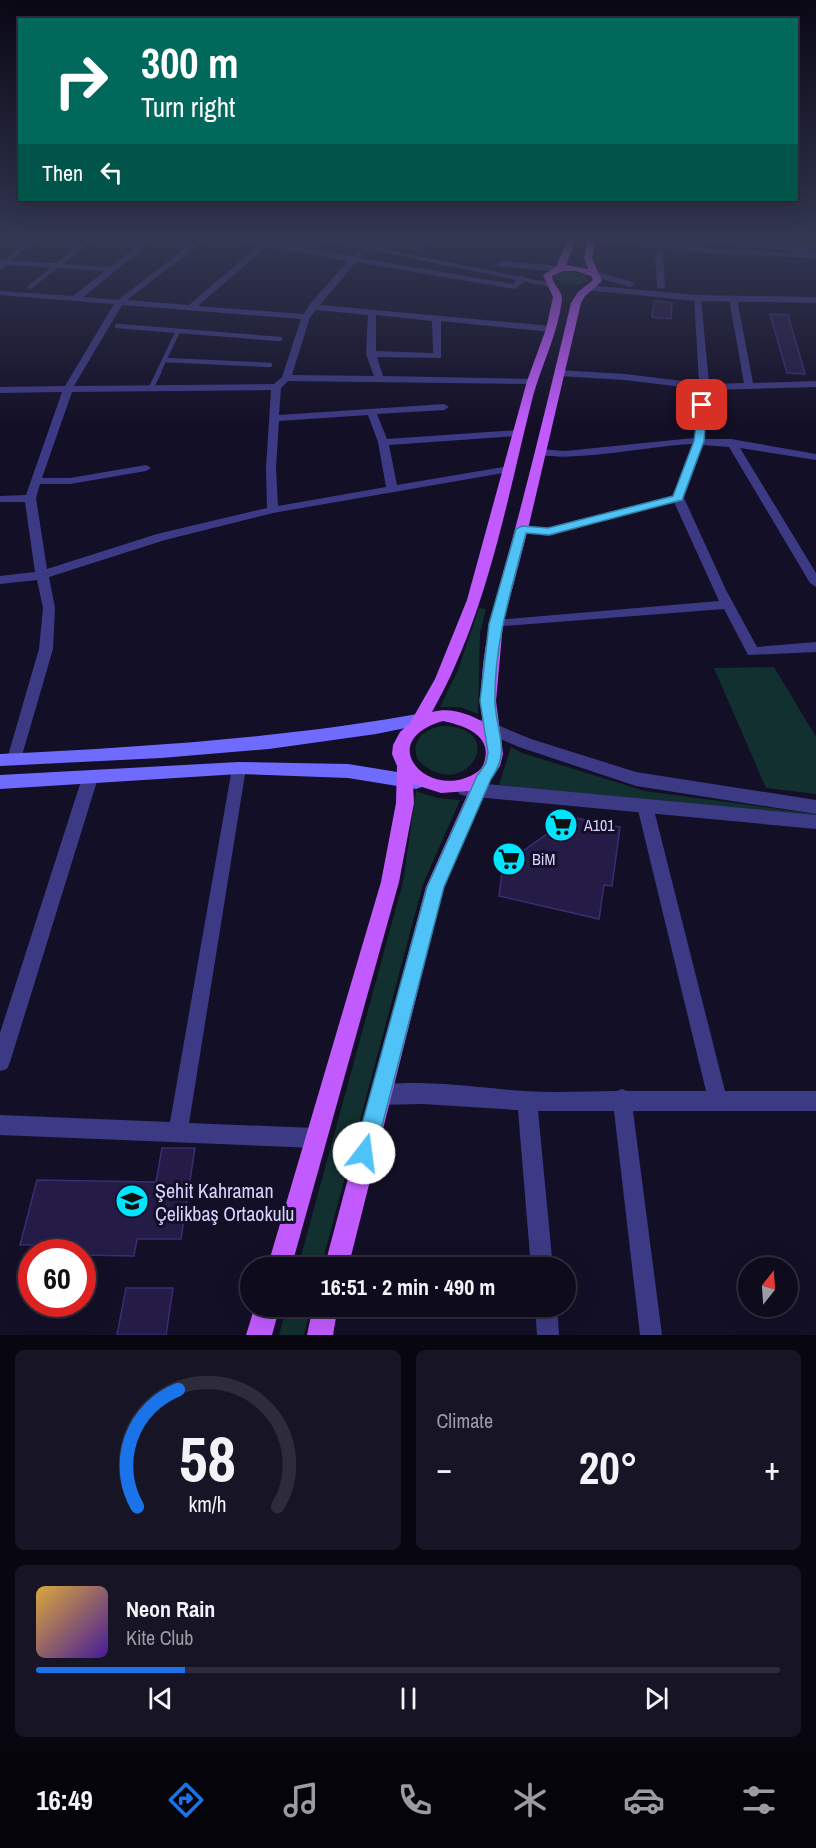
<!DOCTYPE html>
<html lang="en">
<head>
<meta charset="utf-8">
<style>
  body { margin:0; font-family:"Archivo Narrow",sans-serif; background:#171425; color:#f1f3f6; height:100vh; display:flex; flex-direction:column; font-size:22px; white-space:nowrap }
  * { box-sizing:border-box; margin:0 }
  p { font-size:20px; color:#9b9ba3 }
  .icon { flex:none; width:33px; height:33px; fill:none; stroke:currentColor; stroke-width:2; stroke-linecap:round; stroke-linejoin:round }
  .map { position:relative; height:1335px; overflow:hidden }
  .side { display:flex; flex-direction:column; gap:15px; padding:15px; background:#08060f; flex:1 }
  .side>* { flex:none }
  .top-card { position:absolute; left:18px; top:18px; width:780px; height:183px; border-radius:0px; box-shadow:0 6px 24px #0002,0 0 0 2px #2e2b3b; background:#00695c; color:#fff; overflow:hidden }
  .needle { width:39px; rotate:17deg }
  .tools { position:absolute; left:738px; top:1257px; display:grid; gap:12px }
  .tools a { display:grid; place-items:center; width:60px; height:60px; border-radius:50%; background:#0e0b1c; box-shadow:0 6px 24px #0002,0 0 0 2px #2e2b3b; font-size:30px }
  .speed { position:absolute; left:18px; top:1239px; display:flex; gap:12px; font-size:30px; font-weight:700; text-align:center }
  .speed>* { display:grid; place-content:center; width:78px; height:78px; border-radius:50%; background:#0e0b1c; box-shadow:0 6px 24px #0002,0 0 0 2px #2e2b3b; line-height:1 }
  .speed .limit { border:9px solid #d22; background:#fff; color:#111 }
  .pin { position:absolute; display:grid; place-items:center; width:51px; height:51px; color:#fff; margin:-26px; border-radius:12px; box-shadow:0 3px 9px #0006 }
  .me { position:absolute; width:66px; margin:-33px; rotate:15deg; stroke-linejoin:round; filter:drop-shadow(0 0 4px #0008) }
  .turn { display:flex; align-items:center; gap:21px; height:126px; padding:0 24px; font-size:27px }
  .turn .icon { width:78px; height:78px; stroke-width:2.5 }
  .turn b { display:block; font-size:42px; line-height:51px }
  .then { display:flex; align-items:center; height:57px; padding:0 24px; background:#0003; gap:12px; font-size:22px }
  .big { font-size:45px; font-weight:700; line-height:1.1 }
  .side .card { flex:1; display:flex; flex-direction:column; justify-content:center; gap:9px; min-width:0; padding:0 21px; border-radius:9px; background:#171425 }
  .side .dial { align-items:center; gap:0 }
  .dial svg { height:156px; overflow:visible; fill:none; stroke:#2e2b3b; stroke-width:7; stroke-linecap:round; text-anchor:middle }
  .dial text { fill:#f1f3f6; stroke:none }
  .song { display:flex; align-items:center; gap:18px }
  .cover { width:72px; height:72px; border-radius:9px; background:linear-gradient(135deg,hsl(40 70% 55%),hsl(260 70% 35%)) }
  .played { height:6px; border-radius:3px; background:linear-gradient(90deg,#1a73e8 20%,#2e2b3b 20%) }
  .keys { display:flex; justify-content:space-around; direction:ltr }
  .heat { display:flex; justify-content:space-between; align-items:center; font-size:33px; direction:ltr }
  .side .tiles { flex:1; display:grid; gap:15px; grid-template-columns:1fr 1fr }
  .card:last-child { grid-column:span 2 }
  .trip { position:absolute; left:240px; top:1257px; width:336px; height:60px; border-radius:30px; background:#0e0b1c; box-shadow:0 6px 24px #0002,0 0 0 2px #2e2b3b; font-weight:700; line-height:60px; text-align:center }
  .tabs { display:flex; height:96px; justify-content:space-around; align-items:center; background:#06040b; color:#9b9ba3 }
  .tabs .icon { width:42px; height:42px }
  .tabs .active { color:#1a73e8 }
  .tabs b { font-size:27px; color:#f1f3f6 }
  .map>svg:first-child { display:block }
</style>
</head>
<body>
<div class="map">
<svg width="816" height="1335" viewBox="0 0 816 1335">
  <rect width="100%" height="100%" fill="#130f26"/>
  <!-- green -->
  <g fill="#12302f">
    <polygon points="564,271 584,274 588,281 576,285 560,283 555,276"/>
    <polygon points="479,608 486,609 480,633 478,714 460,707 440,707 458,670"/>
    <polygon points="774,667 816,737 816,794 766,788 714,668"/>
    <path d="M441,726C513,726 464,807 418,760C410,741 423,730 441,726Z"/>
    <polygon points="511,747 522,753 645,791 816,814 816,821 499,785"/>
    <polygon points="416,791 437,798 460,800 423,884 321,1267 298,1267 403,882"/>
    <polygon points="287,1307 311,1307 304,1335 279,1335"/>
  </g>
  <!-- building -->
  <g fill="#241b47" stroke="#3b2d73" stroke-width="1.5">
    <polygon points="654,301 672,303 671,319 652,317"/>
    <polygon points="770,314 788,315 805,374 787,373"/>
    <polygon points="571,817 620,827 612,886 604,885 599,919 499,896 503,865"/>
    <polygon points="162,1148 195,1148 181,1239 137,1239 134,1256 82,1255 82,1252 74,1252 75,1245 20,1245 37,1180 156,1182"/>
    <polygon points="126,1288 173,1288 166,1335 117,1335"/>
  </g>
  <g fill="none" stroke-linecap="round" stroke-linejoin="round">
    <!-- service-far1 -->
    <g stroke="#3d3a85" stroke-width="4.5">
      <polyline points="609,240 714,251 816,256"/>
      <polyline points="0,262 108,269"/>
      <polyline points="0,267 33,239"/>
      <polyline points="30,287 88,241"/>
      <polyline points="117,326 280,339"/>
      <polyline points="164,360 270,365"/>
      <polyline points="158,373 178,331"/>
    </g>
    <!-- service -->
    <polyline stroke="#3d3a85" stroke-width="5" points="151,388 159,372"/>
    <!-- minor -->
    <g fill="#3d3a85" fill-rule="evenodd">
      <path d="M146,239H155L83,297L118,300L197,239H206L127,300L189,305L259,245L233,239H250L352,256L358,252L362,254L359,258L513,284L521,276L528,278L515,289L356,262L320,305L551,326L555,329L551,332L441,321V358L377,357L383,376L535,379L537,381L532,384L288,381L281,388L279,415L444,404L449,407L444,410L377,414L387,439L518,430L523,433L518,436L389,445L397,485L509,466L514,469L509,472L273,513L165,540L49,577L55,608L53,649L21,759L19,763H9L7,759L39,649L43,608L37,580L0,584V576L35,572L25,502H0V496L26,495L62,392L0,393V387L65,386L114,304L0,295V291L73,296ZM267,246L348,261L309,305L304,314L198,306ZM122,305L301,319L282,377L274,384L74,386ZM316,310L368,315L366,354L374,376L292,375L310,317ZM376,315L432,321L433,353L376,351ZM271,390L266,468L267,508L157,534L47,569L36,498L40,484H70L146,471L151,468L146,465L70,478H42L72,392ZM368,415L378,442L386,487L278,506L276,468L279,421Z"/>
      <polygon points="422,239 430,239 420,251 414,251 413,249"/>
      <path d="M588,239H622C614,243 596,243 588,239Z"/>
      <polygon points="694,239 718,239 816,250 816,254 698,241"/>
      <polygon points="659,251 663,253 665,287 661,289 657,287 655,253"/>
      <path d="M694,296L701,298L709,384L744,383L729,299L733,296L737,299L753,383L816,381V387L709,390L704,439H731L816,454V460L740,448L816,573V587L810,583L729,447L703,445L684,498L726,590L757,647L816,642V652L748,655L724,609L491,627L490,624L496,620L719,601L674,502L549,536L522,533L516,529L522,525L549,528L673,496L693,444C662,444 553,466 535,452L540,449L565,451L694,438L699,389L625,380L559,376L554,373L559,370L625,374L699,383Z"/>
      <polygon points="239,762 244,764 246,768 189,1123 315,1128 322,1131 325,1138 322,1145 315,1148 0,1135 0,1115 170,1122 232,768 234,764"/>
      <polygon points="90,772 95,774 98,778 10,1062 7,1069 0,1071 0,1033 82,778 85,774"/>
      <path d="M645,800L650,802L653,806L725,1091H816V1111H633L662,1335H640L614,1111H538L553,1268H531L518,1110L422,1104L380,1105L373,1102L370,1095L373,1088C401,1076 490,1089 525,1091C555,1093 587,1091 617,1091L622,1089L627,1091H706L637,806L640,802Z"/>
      <polygon points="535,1306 557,1306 559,1335 537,1335"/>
    </g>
    <!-- tertiary -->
    <g fill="#3d3a85" fill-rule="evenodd">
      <polygon points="317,239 334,239 556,284 551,287"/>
      <polygon points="501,261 560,266 564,269 560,272 498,266 497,264"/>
      <polygon points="594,271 633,282 635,284 630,287 591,276 591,272"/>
      <polygon points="587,285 697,295 816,297 816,303 697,301 584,290 582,288"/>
      <polygon points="483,719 531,739 636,772 816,800 816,814 636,786 519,747 477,729 475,725 477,721"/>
      <polygon points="465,782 816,815 816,829 465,796 459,794 457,789 459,784"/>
    </g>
    <!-- secondary -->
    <g fill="#6f6bff" fill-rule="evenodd">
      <path d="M429,712L435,714L437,718L435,722L376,734L269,749L161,758L0,766V754C144,747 287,738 429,712Z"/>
      <polygon points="239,762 348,764 416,775 422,777 424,782 422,787 416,789 348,778 239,774 0,789 0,775"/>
    </g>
    <!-- primary -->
    <g fill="#c25bff" fill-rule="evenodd">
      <path d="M568,239H576L566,265L588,269L584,258L588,239H596L592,258L602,281L585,296L581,303L528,529L503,624L496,701L503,754L500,766L491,779L444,887L348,1268H324L426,887L469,791L441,793L413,784L414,803L399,882L291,1268H267L381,882L396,803L397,766L392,754L393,745L400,732L410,723L435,679L467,600L527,381L546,329L553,297L543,275L556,267ZM563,271H576L591,276L593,280L578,292L571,303C553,378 535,454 515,529C499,592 475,656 483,722C467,713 450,707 432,712C487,615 506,503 533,396C542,364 558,333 562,300C563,292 553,285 552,276ZM443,721C462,725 491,734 485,759C484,766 480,771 474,774C428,801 373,741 443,721Z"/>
      <polygon points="255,1306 280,1306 272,1335 246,1335"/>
      <polygon points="313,1306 338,1306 333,1335 307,1335"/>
    </g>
  </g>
  <!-- sky -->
  <linearGradient id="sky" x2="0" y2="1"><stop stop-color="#0a0815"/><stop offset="0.56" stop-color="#333752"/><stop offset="1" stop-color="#333752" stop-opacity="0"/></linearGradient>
  <rect width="816" height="426" fill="url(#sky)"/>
  <!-- route -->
  <path fill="#4fc3f7" stroke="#337fa1" stroke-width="1.5" d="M699,403L707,405L704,441L682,500L549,535L526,533C512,588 494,643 495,700C495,731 512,750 491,779L444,887L375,1153L372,1160L364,1163L357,1160L354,1153L427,887L477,776L486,763L488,753L480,701L489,624L516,529L522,526L548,528L673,496L694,441Z"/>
  <!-- icons -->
  <defs>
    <g id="supermarket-disc" transform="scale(1.725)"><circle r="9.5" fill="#00e5ff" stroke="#130f26"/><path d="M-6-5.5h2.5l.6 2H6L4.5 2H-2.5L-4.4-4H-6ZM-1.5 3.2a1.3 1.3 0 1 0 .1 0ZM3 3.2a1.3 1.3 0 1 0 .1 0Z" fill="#111"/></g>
    <g id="school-disc" transform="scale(1.725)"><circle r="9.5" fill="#00e5ff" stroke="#130f26"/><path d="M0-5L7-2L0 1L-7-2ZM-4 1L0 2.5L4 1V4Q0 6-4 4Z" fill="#111"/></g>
  </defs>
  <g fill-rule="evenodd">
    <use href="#supermarket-disc" x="561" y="825"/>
    <use href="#supermarket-disc" x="509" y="859"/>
    <use href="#school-disc" x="132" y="1201"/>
  </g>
  <g text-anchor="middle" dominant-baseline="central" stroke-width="6" stroke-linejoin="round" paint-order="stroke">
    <!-- poi labels -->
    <g font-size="16" fill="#d9d4ff" stroke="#130f26" text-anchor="start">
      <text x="584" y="825">A101</text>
      <text x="532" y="859">BiM</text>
    </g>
    <!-- near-poi labels -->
    <g font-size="20" fill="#d9d4ff" stroke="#130f26" text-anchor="start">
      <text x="155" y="1190">Şehit Kahraman<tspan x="155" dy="23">Çelikbaş Ortaokulu</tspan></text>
    </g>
  </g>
</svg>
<div class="tools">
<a><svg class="needle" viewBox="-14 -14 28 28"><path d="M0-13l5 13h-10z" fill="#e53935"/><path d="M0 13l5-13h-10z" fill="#9b9ba3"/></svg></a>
</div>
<div class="speed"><div class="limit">60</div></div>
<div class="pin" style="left:702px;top:405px;background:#d93025"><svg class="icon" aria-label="arrive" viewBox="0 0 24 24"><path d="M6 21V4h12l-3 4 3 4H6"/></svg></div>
<svg class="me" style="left:364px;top:1153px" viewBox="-20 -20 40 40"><circle r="19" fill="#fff"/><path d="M0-13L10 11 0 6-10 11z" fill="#4fc3f7"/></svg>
<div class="trip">16:51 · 2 min · 490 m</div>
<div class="top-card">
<div class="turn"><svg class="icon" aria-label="right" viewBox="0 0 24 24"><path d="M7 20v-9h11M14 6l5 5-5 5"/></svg><div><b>300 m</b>Turn right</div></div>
<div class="then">Then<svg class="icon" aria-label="left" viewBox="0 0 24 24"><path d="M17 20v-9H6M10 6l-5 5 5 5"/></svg></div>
</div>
</div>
<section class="side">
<div class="tiles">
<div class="card dial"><svg viewBox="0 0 100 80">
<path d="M14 69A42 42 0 1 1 86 69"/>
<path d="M14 69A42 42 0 0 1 35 9" stroke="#1a73e8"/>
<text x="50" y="56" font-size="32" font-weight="700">58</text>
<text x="50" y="72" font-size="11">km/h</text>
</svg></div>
<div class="card"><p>Climate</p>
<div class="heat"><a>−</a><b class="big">20°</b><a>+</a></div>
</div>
<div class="card">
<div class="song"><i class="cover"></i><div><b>Neon Rain</b><p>Kite Club</p></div></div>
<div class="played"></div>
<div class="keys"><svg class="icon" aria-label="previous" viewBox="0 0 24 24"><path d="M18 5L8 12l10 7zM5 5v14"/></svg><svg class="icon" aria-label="pause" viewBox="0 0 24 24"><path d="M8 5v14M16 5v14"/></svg><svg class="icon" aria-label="next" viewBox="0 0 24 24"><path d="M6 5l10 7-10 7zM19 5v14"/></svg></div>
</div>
</div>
</section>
<nav class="tabs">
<b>16:49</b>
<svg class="icon active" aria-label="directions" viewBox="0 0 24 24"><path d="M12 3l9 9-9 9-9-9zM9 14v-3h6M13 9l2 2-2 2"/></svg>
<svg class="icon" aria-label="music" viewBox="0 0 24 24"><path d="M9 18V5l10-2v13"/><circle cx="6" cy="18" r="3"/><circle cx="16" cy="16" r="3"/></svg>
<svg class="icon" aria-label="phone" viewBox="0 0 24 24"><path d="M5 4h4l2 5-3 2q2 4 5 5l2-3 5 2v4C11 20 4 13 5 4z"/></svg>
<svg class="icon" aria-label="climate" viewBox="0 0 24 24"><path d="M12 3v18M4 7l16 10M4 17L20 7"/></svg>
<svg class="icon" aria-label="car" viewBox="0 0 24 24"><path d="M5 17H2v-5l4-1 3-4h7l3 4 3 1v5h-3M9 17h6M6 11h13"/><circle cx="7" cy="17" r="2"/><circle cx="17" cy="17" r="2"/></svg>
<svg class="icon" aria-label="filters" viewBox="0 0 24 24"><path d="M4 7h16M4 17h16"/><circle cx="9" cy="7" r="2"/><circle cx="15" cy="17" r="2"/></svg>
</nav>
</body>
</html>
